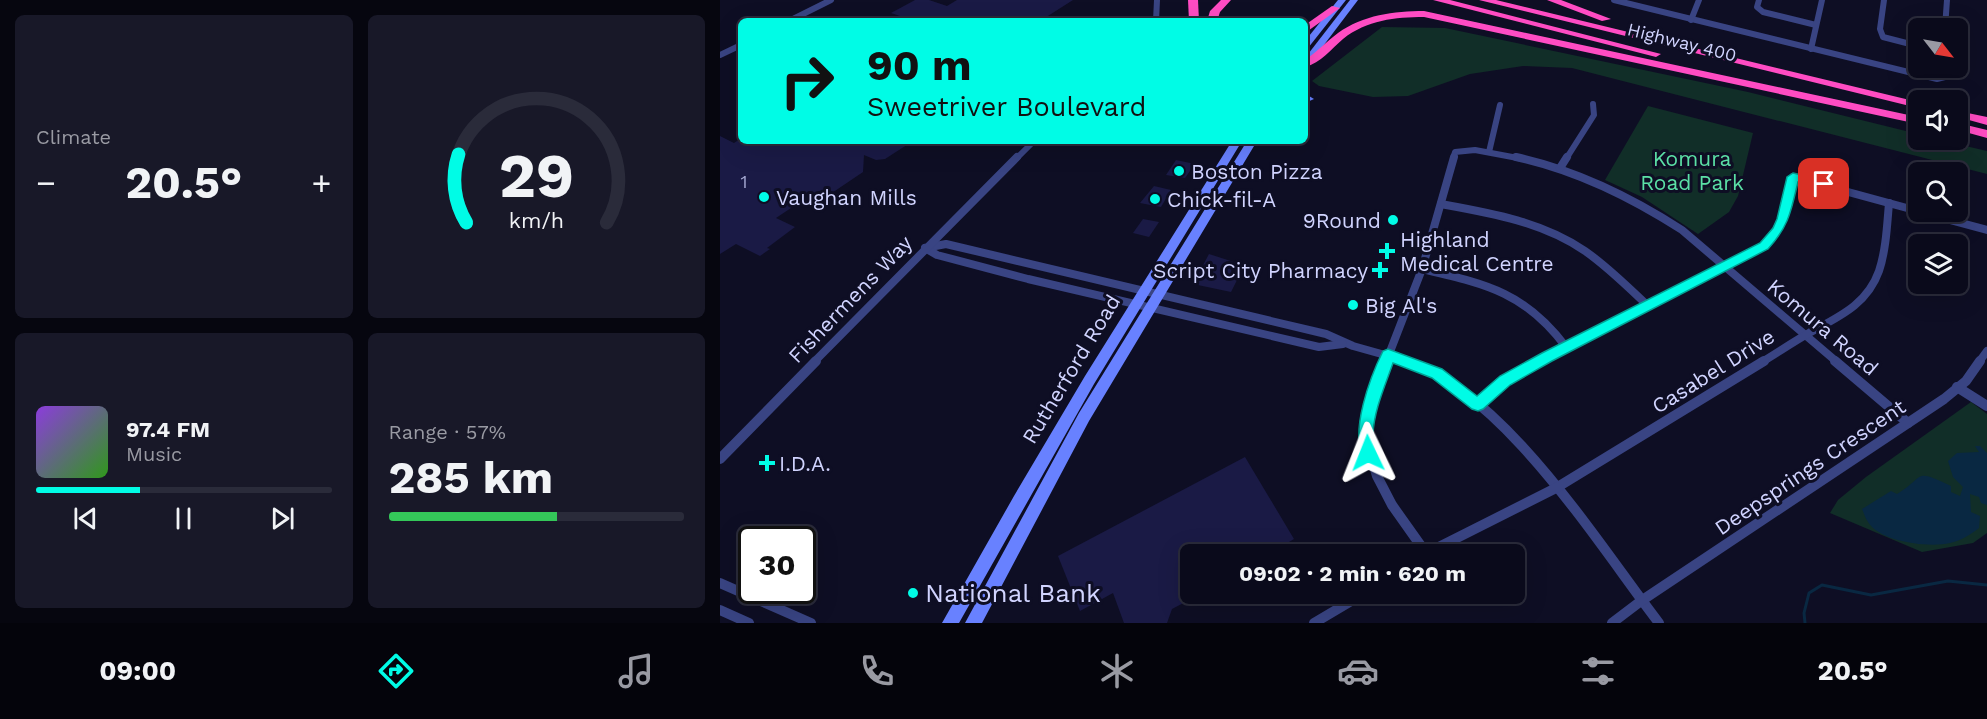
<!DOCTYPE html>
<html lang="en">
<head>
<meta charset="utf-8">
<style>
  body { margin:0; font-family:"Work Sans",sans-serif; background:#181828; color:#f1f3f6; height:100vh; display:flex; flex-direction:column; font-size:22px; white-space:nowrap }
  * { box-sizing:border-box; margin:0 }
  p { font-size:20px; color:#999aa3 }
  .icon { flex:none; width:33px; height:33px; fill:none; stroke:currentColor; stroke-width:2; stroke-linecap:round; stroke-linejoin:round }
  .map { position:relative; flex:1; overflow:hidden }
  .drawer { display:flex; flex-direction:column; gap:15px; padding:15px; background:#06060f; width:720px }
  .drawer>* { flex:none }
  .banner { position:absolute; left:18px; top:18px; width:570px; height:126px; border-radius:9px; box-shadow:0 6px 24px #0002,0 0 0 2px #2a2b3a; background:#00fce6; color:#111; overflow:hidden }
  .needle { width:39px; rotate:121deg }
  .buttons { position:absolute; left:1188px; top:18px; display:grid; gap:12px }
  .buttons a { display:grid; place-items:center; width:60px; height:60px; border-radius:9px; background:#0a0a1b; box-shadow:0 6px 24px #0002,0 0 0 2px #2a2b3a; font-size:30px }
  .speed { position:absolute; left:18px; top:526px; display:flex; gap:12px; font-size:30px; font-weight:700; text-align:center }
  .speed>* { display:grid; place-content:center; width:78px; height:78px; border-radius:50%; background:#0a0a1b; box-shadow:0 6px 24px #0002,0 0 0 2px #2a2b3a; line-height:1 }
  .speed .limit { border:3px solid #111; border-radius:9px; background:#fff; color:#111 }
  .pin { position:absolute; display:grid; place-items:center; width:51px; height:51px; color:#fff; margin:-26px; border-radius:12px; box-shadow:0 3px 9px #0006 }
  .me { position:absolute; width:66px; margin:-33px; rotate:358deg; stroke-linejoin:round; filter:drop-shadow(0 0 4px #0008) }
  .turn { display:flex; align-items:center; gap:21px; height:126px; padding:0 30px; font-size:27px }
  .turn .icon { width:78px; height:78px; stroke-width:2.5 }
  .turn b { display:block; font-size:42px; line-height:51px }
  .big { font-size:45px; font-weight:700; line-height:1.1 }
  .drawer .tile { flex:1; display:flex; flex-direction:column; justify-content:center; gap:9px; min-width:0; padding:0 21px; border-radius:9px; background:#181828 }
  .drawer .dial { align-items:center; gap:0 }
  .dial svg { height:156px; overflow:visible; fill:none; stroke:#2a2b3a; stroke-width:7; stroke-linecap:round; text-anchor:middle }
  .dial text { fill:#f1f3f6; stroke:none }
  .song { display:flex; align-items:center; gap:18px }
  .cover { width:72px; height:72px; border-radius:9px; background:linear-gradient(135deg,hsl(270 70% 55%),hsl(110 70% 35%)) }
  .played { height:6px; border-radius:3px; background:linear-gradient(90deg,#00fce6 35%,#2a2b3a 35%) }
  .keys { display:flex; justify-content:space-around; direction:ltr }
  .heat { display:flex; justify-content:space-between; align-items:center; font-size:33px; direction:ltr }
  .charge { height:9px; border-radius:4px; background:linear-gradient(90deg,#34c759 57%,#2a2b3a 0) }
  .drawer .tiles { flex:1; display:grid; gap:15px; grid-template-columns:repeat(2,1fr) }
  .trip { position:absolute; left:460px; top:544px; width:345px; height:60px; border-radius:9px; background:#0a0a1b; box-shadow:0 6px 24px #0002,0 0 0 2px #2a2b3a; font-weight:700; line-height:60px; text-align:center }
  .tabs { display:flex; height:96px; justify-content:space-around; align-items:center; background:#04040b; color:#999aa3 }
  .tabs .icon { width:42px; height:42px }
  .tabs .current { color:#00fce6 }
  .tabs b { font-size:27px; color:#f1f3f6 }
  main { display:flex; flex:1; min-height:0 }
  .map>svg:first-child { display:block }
</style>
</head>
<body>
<main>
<section class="drawer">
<div class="tiles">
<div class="tile"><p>Climate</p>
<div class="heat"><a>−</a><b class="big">20.5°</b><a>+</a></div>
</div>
<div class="tile dial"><svg viewBox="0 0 100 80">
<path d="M14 69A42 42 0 1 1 86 69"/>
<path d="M14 69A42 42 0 0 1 10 34" stroke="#00fce6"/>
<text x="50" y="56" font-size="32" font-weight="700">29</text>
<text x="50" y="72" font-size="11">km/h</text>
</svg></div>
<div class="tile">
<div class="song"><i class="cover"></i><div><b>97.4 FM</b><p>Music</p></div></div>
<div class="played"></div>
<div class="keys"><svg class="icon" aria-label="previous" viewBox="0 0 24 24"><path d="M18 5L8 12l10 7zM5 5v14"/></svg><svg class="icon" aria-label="pause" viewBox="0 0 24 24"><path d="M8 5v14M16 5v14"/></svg><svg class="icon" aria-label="next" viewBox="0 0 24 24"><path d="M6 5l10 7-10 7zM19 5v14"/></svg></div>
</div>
<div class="tile"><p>Range · 57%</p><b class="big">285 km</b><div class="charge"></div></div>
</div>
</section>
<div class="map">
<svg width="1267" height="623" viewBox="0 0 1267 623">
  <rect width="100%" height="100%" fill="#0e0e24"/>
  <!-- green -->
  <g fill="#112e28">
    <polygon points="662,27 725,28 1028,92 1198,134 1198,140 1220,140 1267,151 1267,174 852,68 803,66 750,74 688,96 653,97 599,86 592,81"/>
    <polygon points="928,106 1033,133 1018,196 1009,212 978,234 922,197 885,180"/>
    <polygon points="1251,402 1267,414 1267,533 1253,543 1202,552 1110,513 1118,500 1146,477"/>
  </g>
  <!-- water -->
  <path fill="#092842" d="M1255,446H1260L1267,453V505L1261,503L1259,497L1250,494L1251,512L1260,516L1259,528C1252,534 1240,541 1230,543C1209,548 1160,542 1148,522C1145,518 1144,513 1142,509L1171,491L1177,494C1207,476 1192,468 1231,486V492L1240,496L1243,487L1233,477L1228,461L1237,453L1259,452Z"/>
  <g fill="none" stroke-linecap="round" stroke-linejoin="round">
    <!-- stream -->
    <polyline stroke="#092842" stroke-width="3" points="1085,623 1084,613 1089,593 1102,585 1151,595 1228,581 1267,585"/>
  </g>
  <!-- building -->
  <g fill="#1a1a45">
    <polygon points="195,0 209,0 227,6 237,0 353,0 320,21 195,21 171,13"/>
    <polygon points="0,136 14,143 17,141 193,141 165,159 156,160 144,155 143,172 103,199 92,194 56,218 75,227 47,248 50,249 40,256 16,244 0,254"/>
    <polygon points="456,160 475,164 465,178 446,175"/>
    <polygon points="434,186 451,190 441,207 420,203"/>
    <polygon points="423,219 439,222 429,237 413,233"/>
    <polygon points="489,254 517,263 513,270 518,271 514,277 518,278 511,292 473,284"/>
    <polygon points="525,457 574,539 547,555 471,555 471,599 452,609 447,623 404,623 393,593 360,611 338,556"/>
  </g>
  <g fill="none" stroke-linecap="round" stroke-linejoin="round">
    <!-- minor-far2 -->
    <g stroke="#394483" stroke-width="6">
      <polyline points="894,0 1217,79 1225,77 1225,68"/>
      <polyline points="1039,0 1037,7 1043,12 1096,25"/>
      <polyline points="1164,0 1160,29 1163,37 1198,46"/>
      <polyline points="971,20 979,0"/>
      <polyline points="69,21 111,0"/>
      <polyline points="436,21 437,0"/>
      <polyline points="1225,28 1227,0"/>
      <polyline points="1091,49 1102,0"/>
      <polyline points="0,55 21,45"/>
      <polyline points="769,152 780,105"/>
      <polyline points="296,159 314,141"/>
      <polyline points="733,159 735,152 755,150 803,159"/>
      <polyline points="846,159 874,115 873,104"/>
    </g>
    <!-- minor-far1 -->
    <g stroke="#394483" stroke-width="8">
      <path d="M796,157C856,170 911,197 962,230L1117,362"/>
      <polyline points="840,168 847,157"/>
      <path d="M721,204C771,213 823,222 865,251C888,267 908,287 928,306"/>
      <polyline points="1200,212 1267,230"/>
      <polyline points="205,248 226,244 606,334 633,346 690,362"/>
      <polyline points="205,248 217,255 308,279 599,347 623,344"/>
      <path d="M702,269C766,284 805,292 846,347"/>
      <polyline points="94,362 297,157"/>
      <polyline points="666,362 702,269 734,157"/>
      <path d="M818,362L1044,246C1064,223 1066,206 1073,177L1198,211"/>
      <path d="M1042,362C1057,353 1073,342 1089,333C1118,317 1147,305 1159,271C1166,250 1167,226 1169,203"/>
      <polyline points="1259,362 1267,351"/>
    </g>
    <!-- minor -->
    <g stroke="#394483" stroke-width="10">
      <polyline points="667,361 654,394 645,436 657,476 672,505 706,553"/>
      <path d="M685,361C783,390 878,544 939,623"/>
      <polyline points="1115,361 1188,423"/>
      <polyline points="1237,387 1267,406"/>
      <polyline points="757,405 785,381 821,361"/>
      <polyline points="0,459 96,361"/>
      <polyline points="703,555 836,488 1044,361"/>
      <polyline points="0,583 91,623"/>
      <polyline points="0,610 29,623"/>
      <polyline points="594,623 643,594"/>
      <polyline points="892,623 921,601 1224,399 1246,381 1260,361"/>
    </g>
    <!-- secondary -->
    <g fill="#6881ff" fill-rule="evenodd">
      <polygon points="618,0 626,0 588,48 585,48 585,41"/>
      <polygon points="630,0 638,0 588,66 585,67 585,58"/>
      <polygon points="589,96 594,99 585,103 585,97"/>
      <polygon points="512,141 522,141 374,384 239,623 222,623 294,496 365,376"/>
      <polygon points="527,141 537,141 369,421 262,623 245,623 359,413"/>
    </g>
    <!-- motorway -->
    <g fill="#ff4cc3" fill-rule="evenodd">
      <polygon points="468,0 478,0 479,21 469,21"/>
      <polygon points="501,0 511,0 500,12 497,21 487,21 490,11"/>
      <polygon points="713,0 730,0 941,54 936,57"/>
      <polygon points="759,0 776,0 1198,102 1198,108"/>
      <polygon points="827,0 841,0 891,19 882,21"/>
      <polygon points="612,6 620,8 585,33 585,25"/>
      <path d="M704,11L1198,117V124L704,17C675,17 647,20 623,39C611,49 601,63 585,67V60C597,52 607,41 618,33C643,15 674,11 704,11Z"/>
      <polygon points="1238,111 1267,117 1267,125 1238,117"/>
      <polygon points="1238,123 1267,130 1267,138 1238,130"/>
    </g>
  </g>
  <!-- route -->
  <path fill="#00fce6" stroke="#00a496" stroke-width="1.5" d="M1073,173L1109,181L1110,184L1104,188L1078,182C1071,211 1069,226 1048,249L832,361L790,385L763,409L758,411L752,409L712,378L673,363C665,386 654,410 653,434C652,443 658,449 654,458L648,460L643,458C630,431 650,377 663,351L668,349L722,369L757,396L780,376L822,353L1040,243L1053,228L1057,219L1067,177Z"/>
  <!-- markers -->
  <g fill="#00fce6" stroke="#0e0e24" stroke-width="2">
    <circle cx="459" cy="171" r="6"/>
    <circle cx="44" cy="197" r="6"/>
    <circle cx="435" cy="199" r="6"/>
    <circle cx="673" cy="220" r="6"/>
    <path d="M664 242h6v6h6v6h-6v6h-6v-6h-6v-6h6z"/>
    <path d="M657 261h6v6h6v6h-6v6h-6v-6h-6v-6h6z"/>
    <circle cx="633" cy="305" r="6"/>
    <path d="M44 454h6v6h6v6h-6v6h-6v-6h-6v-6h6z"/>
    <circle cx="193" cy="593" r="6"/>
  </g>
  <g text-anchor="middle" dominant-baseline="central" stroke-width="6" stroke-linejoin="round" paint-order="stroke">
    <!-- far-street labels -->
    <g font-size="18" fill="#d1d4ff" stroke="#0e0e24">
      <text transform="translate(962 42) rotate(14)">Highway 400</text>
    </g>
    <!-- number labels -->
    <g font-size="18" fill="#a3a6d0">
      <text x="24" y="181">1</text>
    </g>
    <!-- park labels -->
    <g font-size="21" fill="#5be0a6" stroke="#0e0e24">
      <text x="972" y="158">Komura<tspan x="972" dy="24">Road Park</tspan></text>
    </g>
    <!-- poi labels -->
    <g font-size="21" fill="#d1d4ff" stroke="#0e0e24" text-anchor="start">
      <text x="471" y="171">Boston Pizza</text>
      <text x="56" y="197">Vaughan Mills</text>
      <text x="447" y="199">Chick-fil-A</text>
      <text x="661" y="220" text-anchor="end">9Round</text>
      <text x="680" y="239">Highland<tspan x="680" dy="24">Medical Centre</tspan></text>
      <text x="648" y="270" text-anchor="end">Script City Pharmacy</text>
      <text x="645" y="305">Big Al's</text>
      <text x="59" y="463">I.D.A.</text>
    </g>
    <!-- street labels -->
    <g font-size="21" fill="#d1d4ff" stroke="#0e0e24">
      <text transform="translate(130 299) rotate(-46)">Fishermens Way</text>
      <text transform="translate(1103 327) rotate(40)">Komura Road</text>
      <text transform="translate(351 369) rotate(-59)">Rutherford Road</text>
      <text transform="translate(993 371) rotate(-32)">Casabel Drive</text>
      <text transform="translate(1090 467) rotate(-34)">Deepsprings Crescent</text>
    </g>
    <!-- near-poi labels -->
    <g font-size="26" fill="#d1d4ff" stroke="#0e0e24" text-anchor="start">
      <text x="205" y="593">National Bank</text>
    </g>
  </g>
</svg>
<div class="buttons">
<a><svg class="needle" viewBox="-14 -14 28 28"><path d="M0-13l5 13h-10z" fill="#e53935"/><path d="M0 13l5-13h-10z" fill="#999aa3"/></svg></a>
<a><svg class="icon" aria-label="sound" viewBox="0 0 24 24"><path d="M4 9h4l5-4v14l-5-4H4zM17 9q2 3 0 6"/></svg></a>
<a><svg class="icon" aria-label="search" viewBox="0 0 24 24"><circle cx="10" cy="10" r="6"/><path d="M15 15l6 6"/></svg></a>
<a><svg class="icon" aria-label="layers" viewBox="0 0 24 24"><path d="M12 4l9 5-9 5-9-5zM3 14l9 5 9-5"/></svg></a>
</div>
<div class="speed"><div class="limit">30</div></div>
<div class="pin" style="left:1104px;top:184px;background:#d93025"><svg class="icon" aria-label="arrive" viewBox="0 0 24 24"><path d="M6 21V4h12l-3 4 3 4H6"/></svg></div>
<svg class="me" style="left:648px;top:453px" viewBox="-20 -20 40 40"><path d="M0-17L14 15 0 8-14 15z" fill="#00fce6" stroke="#fff" stroke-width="4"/></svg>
<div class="trip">09:02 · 2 min · 620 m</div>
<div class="banner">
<div class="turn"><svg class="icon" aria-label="right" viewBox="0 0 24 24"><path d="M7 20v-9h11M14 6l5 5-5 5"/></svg><div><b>90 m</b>Sweetriver Boulevard</div></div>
</div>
</div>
</main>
<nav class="tabs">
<b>09:00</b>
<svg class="icon current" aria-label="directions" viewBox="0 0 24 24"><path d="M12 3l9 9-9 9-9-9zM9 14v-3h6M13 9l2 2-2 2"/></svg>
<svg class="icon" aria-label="music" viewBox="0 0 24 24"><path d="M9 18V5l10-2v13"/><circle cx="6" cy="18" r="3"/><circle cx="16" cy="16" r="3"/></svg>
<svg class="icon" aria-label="phone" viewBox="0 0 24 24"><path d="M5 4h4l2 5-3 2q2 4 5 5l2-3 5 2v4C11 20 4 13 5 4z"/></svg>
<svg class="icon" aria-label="climate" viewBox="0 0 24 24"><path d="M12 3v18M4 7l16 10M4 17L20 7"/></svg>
<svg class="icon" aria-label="car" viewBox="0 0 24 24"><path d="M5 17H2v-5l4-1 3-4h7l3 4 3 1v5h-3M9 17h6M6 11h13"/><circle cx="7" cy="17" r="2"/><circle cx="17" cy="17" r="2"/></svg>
<svg class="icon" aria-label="filters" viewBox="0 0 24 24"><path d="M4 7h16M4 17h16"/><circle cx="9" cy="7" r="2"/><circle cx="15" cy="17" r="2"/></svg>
<b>20.5°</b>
</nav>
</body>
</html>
